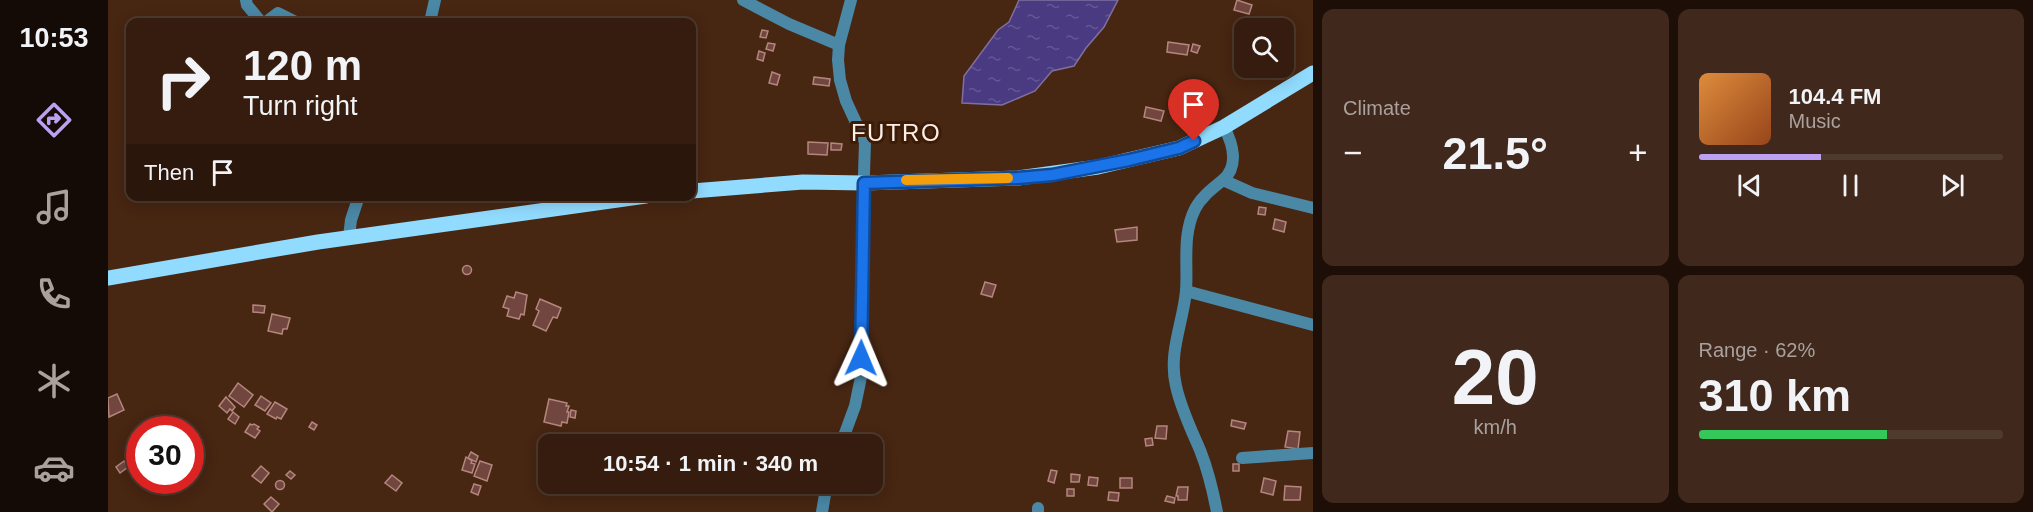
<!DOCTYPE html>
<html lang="en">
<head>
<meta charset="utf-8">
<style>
  body { margin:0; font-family:Helvetica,sans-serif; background:#40291c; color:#f1f3f6; height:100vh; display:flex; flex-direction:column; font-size:22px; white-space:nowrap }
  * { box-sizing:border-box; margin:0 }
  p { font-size:20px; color:#aaa19e }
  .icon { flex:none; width:33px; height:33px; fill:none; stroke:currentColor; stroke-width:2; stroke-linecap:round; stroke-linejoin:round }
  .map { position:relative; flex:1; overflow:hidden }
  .sheet { display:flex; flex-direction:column; gap:9px; padding:9px; background:#1d0f08; width:720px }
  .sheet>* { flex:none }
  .hud { position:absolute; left:18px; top:18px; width:570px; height:183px; border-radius:12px; box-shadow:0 3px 15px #0003,0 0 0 2px #4f3a2e; background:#351c0e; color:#f1f3f6; overflow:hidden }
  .buttons { position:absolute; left:1126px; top:18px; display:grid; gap:12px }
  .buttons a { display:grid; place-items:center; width:60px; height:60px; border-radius:12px; background:#351c0e; box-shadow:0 3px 15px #0003,0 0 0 2px #4f3a2e; font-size:30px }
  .speed { position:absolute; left:18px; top:416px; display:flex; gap:12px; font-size:30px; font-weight:700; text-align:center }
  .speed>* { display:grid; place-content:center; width:78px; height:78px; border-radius:50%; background:#351c0e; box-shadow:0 3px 15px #0003,0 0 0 2px #4f3a2e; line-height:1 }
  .speed .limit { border:9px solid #d22; background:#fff; color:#111 }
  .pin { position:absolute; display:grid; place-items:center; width:51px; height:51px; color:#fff; margin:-62px -26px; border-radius:50% 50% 50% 0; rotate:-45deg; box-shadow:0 0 6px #0007 }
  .pin .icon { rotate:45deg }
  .me { position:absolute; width:66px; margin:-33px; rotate:1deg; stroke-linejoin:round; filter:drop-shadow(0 0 4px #0008) }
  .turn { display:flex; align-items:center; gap:21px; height:126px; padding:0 18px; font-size:27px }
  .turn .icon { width:78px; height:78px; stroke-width:2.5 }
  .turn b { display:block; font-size:42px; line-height:51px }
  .then { display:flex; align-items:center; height:57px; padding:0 18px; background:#0003; gap:12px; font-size:22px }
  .big { font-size:45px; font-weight:700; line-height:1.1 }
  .sheet .card { flex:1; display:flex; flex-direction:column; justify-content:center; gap:9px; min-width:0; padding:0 21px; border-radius:12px; background:#40291c }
  .sheet .dial { align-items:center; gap:0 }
  .dial b { font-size:78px; line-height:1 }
  .song { display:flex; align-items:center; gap:18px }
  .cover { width:72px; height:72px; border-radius:9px; background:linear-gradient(135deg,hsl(30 70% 55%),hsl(20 70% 35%)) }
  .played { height:6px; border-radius:3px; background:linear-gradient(90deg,#bca0f2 40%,#4f3a2e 40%) }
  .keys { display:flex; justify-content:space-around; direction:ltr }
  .heat { display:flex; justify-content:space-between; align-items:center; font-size:33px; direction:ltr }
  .charge { height:9px; border-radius:4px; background:linear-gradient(90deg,#34c759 62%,#4f3a2e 0) }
  .sheet .tiles { flex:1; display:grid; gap:9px; grid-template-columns:repeat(2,1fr) }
  .trip { position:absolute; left:430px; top:434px; width:345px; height:60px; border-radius:12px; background:#351c0e; box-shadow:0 3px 15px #0003,0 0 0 2px #4f3a2e; font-weight:700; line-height:60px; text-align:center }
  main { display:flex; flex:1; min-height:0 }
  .dock { display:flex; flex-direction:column; width:108px; justify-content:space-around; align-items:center; background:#150b06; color:#aaa19e }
  .dock .icon { width:42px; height:42px }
  .dock .selected { color:#bca0f2 }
  .dock b { font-size:27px; color:#f1f3f6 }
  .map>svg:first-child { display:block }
</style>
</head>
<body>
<main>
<nav class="dock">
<b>10:53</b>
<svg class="icon selected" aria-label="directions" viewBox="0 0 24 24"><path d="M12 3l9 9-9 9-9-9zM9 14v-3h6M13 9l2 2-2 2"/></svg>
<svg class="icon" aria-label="music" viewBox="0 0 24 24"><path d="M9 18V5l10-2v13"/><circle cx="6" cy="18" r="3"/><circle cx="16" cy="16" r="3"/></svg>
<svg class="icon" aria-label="phone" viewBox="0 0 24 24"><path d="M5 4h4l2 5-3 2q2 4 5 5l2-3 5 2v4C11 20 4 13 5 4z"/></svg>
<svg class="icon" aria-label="climate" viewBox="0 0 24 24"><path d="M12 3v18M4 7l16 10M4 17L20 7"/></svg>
<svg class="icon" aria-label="car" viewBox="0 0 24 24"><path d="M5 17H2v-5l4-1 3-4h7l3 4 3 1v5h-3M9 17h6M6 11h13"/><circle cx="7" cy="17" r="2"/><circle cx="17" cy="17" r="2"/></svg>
</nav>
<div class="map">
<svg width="1205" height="512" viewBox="0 0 1205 512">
  <defs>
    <pattern id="water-ripples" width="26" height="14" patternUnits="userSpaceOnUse" patternTransform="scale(1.5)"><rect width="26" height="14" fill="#4a3a81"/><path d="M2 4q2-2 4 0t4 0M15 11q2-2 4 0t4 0" fill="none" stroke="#655793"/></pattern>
  </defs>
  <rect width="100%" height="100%" fill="#472612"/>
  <!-- water -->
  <polygon fill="url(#water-ripples)" stroke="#7f70a0" stroke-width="1.5" points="911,0 1010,0 996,27 978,48 966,66 944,71 927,91 894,105 854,103 856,76 890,30 901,22"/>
  <!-- building -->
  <g fill="#70463f" stroke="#b5867e" stroke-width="1.5">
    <polygon points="1129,0 1144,5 1141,14 1126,10"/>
    <polygon points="654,30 660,31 658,38 652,37"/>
    <polygon points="1060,42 1081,45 1079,55 1059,52"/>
    <polygon points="660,43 667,44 665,51 658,49"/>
    <polygon points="1085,44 1092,46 1089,53 1083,51"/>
    <polygon points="651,51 657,53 655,61 649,59"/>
    <polygon points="664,72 672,75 669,85 661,83"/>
    <polygon points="706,77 722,79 721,86 705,84"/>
    <polygon points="1071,88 1085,90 1082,106 1068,104"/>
    <polygon points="1038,107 1056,111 1053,121 1036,117"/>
    <polygon points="700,142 720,143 719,155 700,154"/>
    <polygon points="723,143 734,144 733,150 723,150"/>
    <polygon points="1151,207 1158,208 1157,215 1150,214"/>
    <polygon points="1167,219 1178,222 1176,232 1165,229"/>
    <polygon points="1029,227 1029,240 1009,242 1007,230"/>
    <circle cx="359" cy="270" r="4.5"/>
    <polygon points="877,282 888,285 884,297 873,294"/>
    <polygon points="408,292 419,295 416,315 413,314 411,319 399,316 401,309 395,307 399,296 406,298"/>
    <polygon points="432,299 453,308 449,318 445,317 438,331 425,325 431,311 428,309"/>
    <polygon points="145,305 157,306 156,313 145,312"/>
    <polygon points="164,314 182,318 179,329 175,329 174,334 160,331"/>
    <polygon points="130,383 145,395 136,407 121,396"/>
    <polygon points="9,394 16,410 1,417 0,398"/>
    <polygon points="153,396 163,403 157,411 147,405"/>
    <polygon points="118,397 127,407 124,411 122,409 119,413 111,406"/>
    <polygon points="441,399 459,403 458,406 461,406 459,412 461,412 459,423 454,422 453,426 436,422"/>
    <polygon points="167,402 179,409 173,419 169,417 168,419 159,414"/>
    <polygon points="463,410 468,411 467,418 462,417"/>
    <polygon points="125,412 131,417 127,424 120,419"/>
    <polygon points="1124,420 1138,423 1136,429 1123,426"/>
    <polygon points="204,422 209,425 206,430 201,427"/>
    <polygon points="142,424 144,425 146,424 151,427 149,429 152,431 147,438 137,432"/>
    <polygon points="1049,426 1059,426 1058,439 1047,438"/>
    <polygon points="1180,431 1192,432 1190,449 1177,447"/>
    <polygon points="1044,438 1045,445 1038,446 1037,439"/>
    <polygon points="363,452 370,456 368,462 360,458"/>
    <polygon points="358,457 364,461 363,463 367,464 364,473 354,470"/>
    <polygon points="16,461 20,467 12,473 8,467"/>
    <polygon points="372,461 384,465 379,481 366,476"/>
    <rect x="1125" y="464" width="6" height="7"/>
    <polygon points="153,466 161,473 153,483 144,476"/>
    <polygon points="943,470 949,471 946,483 940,481"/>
    <polygon points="182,471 187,475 183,479 178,475"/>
    <polygon points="963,474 972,475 971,482 963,482"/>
    <polygon points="284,475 294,483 288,491 277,483"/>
    <polygon points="981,477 990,478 989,486 980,485"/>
    <rect x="1012" y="478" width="12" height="10"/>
    <polygon points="1156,478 1168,481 1165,495 1153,492"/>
    <circle cx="172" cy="485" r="4.5"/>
    <polygon points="444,483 462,483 458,494 451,492 452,488 444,486"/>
    <polygon points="526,483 541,483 536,490"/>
    <polygon points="366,484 373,486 370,495 363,492"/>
    <polygon points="1177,486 1193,487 1192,500 1176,500"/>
    <polygon points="1070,487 1080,487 1079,500 1070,500 1070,496 1068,496"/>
    <rect x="959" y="489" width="7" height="7"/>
    <polygon points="1001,492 1011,493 1010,501 1000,500"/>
    <polygon points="1059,496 1067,498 1066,503 1057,501"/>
    <polygon points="163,497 171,504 164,512 156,504"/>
  </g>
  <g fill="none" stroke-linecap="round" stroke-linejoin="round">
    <!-- street -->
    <g stroke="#4a88a6" stroke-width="12">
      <polyline points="138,0 139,5 153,22"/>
      <polyline points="635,0 681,24 731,45"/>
      <polyline points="158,22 170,13 188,22"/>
      <polyline points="322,22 327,0"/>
      <path d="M1116,127C1125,144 1131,166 1115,180L1144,193L1205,208"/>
      <polyline points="241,237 243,220 251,196"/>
      <polyline points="1078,291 1205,325"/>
      <polyline points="733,444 747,406 753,377 754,338 754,237 757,142 738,101 732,80 730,60 731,45 743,0"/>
      <polyline points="1134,458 1205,453"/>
      <polyline points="930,508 930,512"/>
      <polyline points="714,512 719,483"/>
      <path d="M1109,512C1105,491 1100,470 1092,450C1083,429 1073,409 1068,386C1060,353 1075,323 1078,291C1080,264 1074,235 1087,209C1093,197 1104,189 1115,180"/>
    </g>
    <!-- primary -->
    <g stroke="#91dbff" stroke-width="15">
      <polyline points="584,191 695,182 756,183 910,178 990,167 1071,148 1116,127 1205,73"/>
      <polyline points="0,278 210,242 538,196"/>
    </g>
  </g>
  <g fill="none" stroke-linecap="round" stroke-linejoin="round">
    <!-- route casing -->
    <g stroke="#114b97" stroke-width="15">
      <polyline id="route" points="753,358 756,183 910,178 944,175 1021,160 1071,148 1086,141"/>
    </g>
    <!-- route -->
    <use href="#route" stroke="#1a73e8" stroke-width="10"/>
    <!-- slow -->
    <polyline stroke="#f59e0b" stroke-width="10" points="798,180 900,178"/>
  </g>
  <g text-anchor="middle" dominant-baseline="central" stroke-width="6" stroke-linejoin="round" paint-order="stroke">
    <!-- quarter labels -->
    <g font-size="24" letter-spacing="1.5" fill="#fcefe8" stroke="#3c1c07">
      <text x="788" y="132">FUTRO</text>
    </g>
  </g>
</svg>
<div class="buttons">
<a><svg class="icon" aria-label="search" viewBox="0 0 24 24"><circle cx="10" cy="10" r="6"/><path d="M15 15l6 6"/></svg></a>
</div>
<div class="speed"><div class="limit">30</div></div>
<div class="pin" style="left:1086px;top:141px;background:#d93025"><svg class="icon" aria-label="arrive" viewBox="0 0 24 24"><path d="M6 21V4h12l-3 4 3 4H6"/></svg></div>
<svg class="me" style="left:753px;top:358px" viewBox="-20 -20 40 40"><path d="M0-17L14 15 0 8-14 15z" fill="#1a73e8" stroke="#fff" stroke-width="4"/></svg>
<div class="trip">10:54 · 1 min · 340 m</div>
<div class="hud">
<div class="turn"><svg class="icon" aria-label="right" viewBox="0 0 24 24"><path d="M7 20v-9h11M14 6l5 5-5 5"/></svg><div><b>120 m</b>Turn right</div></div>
<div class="then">Then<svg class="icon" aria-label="arrive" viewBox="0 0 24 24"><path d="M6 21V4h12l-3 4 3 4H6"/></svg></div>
</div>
</div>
<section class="sheet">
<div class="tiles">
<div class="card"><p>Climate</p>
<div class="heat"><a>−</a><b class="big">21.5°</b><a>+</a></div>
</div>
<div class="card">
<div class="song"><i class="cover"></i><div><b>104.4 FM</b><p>Music</p></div></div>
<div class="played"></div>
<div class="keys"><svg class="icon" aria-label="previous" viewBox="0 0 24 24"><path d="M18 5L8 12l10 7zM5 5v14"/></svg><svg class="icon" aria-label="pause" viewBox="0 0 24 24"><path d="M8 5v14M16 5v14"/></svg><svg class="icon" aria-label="next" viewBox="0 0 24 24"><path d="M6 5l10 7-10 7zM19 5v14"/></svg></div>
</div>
<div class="card dial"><b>20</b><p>km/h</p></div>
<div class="card"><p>Range · 62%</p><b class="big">310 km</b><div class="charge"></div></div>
</div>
</section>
</main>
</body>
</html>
